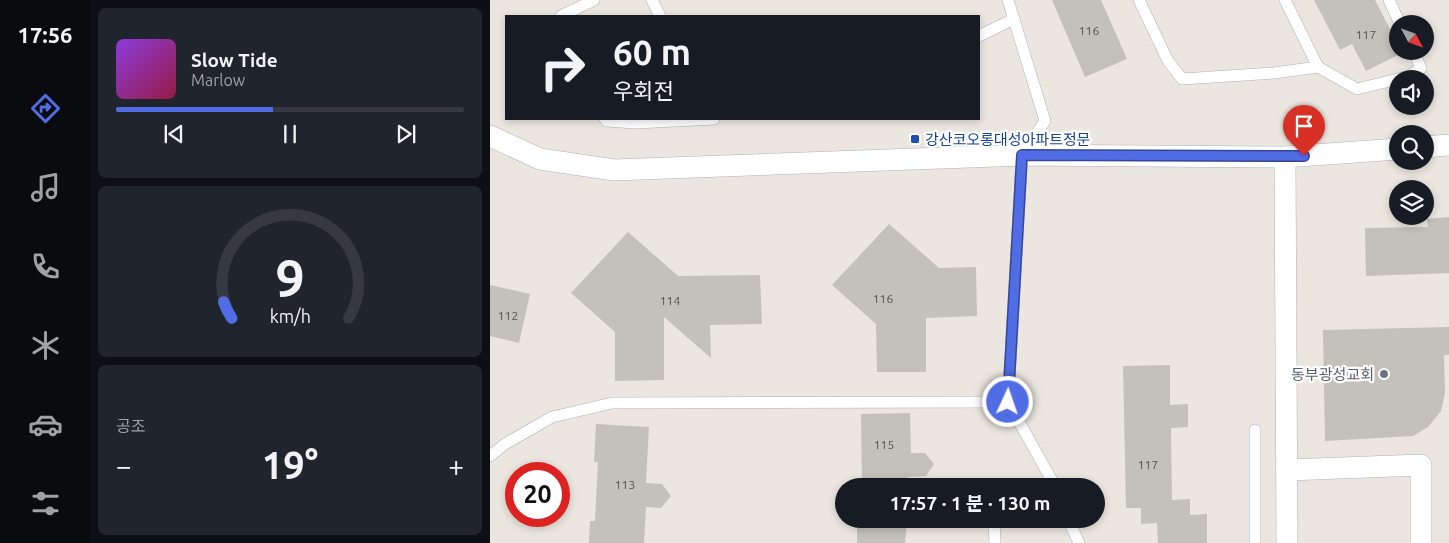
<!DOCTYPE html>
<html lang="ko">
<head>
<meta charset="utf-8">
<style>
  body { margin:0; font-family:Ubuntu,"Noto Sans KR",sans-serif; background:#20242c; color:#f1f3f6; height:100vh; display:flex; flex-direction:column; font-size:19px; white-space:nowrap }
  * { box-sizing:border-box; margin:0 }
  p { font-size:16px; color:#9ea1a6 }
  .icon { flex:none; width:28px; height:28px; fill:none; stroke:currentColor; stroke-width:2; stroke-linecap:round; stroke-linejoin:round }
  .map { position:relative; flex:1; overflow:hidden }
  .drawer { display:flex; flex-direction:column; gap:8px; padding:8px; background:#0d0f14; width:400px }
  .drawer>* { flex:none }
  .top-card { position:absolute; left:15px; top:15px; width:475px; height:105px; border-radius:0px; box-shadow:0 2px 8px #0003; background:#171b24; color:#f1f3f6; overflow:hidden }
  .needle { width:32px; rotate:131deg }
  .controls { position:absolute; left:899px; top:15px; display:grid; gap:10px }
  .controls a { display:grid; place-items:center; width:45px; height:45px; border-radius:50%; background:#171b24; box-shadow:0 2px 8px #0003; font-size:25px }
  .speed { position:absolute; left:15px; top:462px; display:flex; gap:10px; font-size:25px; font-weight:700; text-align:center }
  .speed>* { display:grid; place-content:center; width:65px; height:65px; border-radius:50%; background:#171b24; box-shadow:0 2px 8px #0003; line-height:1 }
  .speed .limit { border:8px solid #d22; background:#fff; color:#111 }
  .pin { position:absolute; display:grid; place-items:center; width:42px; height:42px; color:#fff; margin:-51px -21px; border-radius:50% 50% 50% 0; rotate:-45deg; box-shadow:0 0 5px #0007 }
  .pin .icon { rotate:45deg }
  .me { position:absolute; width:55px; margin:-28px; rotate:3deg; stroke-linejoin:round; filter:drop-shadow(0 0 4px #0008) }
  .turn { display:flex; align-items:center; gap:18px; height:105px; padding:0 25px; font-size:22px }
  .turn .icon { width:65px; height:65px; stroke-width:2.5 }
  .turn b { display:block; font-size:35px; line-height:42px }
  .big { font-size:38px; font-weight:700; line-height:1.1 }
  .drawer .widget { flex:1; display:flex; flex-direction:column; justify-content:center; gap:8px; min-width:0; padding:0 18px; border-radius:8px; background:#20242c }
  .drawer .dial { align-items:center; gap:0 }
  .dial svg { height:130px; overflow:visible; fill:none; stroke:#363941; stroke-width:7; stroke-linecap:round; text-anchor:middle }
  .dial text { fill:#f1f3f6; stroke:none }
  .song { display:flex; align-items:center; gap:15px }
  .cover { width:60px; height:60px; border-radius:8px; background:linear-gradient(135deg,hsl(270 70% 55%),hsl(340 70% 35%)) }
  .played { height:5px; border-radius:2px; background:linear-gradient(90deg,#516de6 45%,#363941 45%) }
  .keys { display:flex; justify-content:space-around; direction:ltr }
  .heat { display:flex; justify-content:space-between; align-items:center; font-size:28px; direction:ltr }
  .trip { position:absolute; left:345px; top:478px; width:270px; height:50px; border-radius:25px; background:#171b24; box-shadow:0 2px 8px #0003; font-weight:700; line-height:50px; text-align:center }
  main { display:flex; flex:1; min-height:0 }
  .dock { display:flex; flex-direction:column; width:90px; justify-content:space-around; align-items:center; background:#090b0e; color:#9ea1a6 }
  .dock .icon { width:35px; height:35px }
  .dock .current { color:#516de6 }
  .dock b { font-size:22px; color:#f1f3f6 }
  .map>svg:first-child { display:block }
</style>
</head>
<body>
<main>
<nav class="dock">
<b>17:56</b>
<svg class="icon current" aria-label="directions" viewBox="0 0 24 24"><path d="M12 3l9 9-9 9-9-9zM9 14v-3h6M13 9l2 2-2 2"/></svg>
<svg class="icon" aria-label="music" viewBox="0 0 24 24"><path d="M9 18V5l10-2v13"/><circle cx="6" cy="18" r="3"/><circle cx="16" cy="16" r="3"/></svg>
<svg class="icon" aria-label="phone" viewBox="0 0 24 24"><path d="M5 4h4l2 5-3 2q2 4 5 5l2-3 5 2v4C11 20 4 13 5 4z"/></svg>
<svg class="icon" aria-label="climate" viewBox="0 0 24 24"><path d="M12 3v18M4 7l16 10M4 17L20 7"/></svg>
<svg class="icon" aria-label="car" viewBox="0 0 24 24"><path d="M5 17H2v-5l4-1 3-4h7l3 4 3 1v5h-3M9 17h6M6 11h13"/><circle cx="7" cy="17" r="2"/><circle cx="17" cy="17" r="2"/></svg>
<svg class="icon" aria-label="filters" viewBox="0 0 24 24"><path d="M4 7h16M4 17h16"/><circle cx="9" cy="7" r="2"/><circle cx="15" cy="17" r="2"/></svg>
</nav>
<section class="drawer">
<div class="widget">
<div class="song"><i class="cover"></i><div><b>Slow Tide</b><p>Marlow</p></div></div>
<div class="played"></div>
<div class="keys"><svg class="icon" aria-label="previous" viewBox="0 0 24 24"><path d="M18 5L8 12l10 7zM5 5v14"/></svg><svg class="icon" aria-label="pause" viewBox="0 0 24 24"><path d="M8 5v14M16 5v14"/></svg><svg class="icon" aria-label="next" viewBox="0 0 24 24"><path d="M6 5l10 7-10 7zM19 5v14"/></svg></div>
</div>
<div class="widget dial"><svg viewBox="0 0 100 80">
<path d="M14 69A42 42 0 1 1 86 69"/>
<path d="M14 69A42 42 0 0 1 9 59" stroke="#516de6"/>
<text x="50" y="56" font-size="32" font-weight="700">9</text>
<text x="50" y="72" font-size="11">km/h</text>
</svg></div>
<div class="widget"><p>공조</p>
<div class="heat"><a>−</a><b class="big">19°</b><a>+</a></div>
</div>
</section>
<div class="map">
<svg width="959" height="543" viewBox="0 0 959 543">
  <rect width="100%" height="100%" fill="#ebe6df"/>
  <!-- building -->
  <g fill="#c4c0ba">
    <polygon points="562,0 611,0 637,59 595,77"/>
    <polygon points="824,0 885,0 908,45 908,51 912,53 876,71 862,44 850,50"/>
    <polygon points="959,217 959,273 876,276 875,228 938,227 937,219"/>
    <polygon points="399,224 449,268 486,267 487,316 436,318 436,372 387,372 386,324 342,285"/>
    <polygon points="138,232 188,276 270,275 272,324 220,325 221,358 174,317 174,380 125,381 125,332 81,293"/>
    <polygon points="0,285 40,294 29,343 0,336"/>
    <polygon points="959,327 959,355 954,355 955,393 951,411 938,427 923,436 835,441 833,330"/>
    <polygon points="680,365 680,405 698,404 698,427 681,428 682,500 700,499 700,515 717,514 717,543 668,543 667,523 651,524 651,508 636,508 633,366"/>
    <polygon points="420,413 421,453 435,453 444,464 436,476 418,477 419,486 372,486 371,414"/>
    <polygon points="106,424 159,427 156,483 172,484 181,496 171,508 156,507 154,543 99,543 100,521 105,521 108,462 104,462"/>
    <polygon points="367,519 417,519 415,543 367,543"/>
  </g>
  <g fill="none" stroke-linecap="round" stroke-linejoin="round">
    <!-- lane casing -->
    <g stroke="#afb1ba" stroke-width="12">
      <g id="lane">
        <polyline points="162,0 170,16"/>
        <polyline points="518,0 555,121 532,155 518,402 565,486"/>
        <polyline points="649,0 678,61 692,79 784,73 828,67"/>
        <polyline points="795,0 828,67 867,89 908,79"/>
        <polyline points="899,0 910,24"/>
        <polyline points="71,16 104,0"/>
        <polyline points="489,36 524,19"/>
        <polyline points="908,79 919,76 931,68 923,51"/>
        <polyline points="115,119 117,121 145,123 224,119"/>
        <polyline points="765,430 765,543"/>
        <polyline points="0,456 15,444 62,417 122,403 518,402"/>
        <polyline points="578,519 589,543"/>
        <polyline points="504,521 505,543"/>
      </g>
    </g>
    <!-- street casing -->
    <g stroke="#afb1ba" stroke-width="22">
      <g id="street">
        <polyline points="0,136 50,159 124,170 532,155 795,157 908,149"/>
        <polyline points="935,147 959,145"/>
        <polyline points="795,157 797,543"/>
        <polyline points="797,470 931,465 931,543"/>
      </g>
    </g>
    <!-- lane -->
    <use href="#lane" stroke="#fff" stroke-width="11"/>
    <!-- street -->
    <use href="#street" stroke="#fff" stroke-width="21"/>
  </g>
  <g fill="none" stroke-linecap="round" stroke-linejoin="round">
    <!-- route casing -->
    <g stroke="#354796" stroke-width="12">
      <polyline id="route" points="518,402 532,155 814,156"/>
    </g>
    <!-- route -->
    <use href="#route" stroke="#516de6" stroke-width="9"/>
  </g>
  <!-- markers -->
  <rect fill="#1a4fb4" stroke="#fff" stroke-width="2" x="420" y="134" width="10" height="10" rx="2.5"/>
  <circle fill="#6b7280" stroke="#fff" stroke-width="2" cx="894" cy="374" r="5"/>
  <g text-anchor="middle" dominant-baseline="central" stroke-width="4.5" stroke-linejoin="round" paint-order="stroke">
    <!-- number labels -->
    <g font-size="12" fill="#51504f">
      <text x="599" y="30">116</text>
      <text x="876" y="34">117</text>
      <text x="393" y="298">116</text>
      <text x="180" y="300">114</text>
      <text x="18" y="315">112</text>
      <text x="394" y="444">115</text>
      <text x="658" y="464">117</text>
      <text x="135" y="484">113</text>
    </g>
    <!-- transit labels -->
    <g font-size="15" fill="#164399" stroke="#fff" text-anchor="start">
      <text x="435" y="139">강산코오롱대성아파트정문</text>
    </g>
    <!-- worship labels -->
    <g font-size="15" fill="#5b616d" stroke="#fff" text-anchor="end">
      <text x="884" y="374">동부광성교회</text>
    </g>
  </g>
</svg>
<div class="controls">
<a><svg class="needle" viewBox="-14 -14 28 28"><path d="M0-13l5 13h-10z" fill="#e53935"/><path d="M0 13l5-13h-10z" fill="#9ea1a6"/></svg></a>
<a><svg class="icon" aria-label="sound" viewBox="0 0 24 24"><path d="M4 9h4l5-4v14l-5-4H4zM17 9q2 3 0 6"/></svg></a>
<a><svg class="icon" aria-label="search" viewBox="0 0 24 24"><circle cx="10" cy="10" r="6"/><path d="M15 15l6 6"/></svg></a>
<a><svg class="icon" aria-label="layers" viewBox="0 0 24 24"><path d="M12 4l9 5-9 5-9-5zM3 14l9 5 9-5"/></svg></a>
</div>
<div class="speed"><div class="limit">20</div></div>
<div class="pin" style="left:814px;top:156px;background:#d93025"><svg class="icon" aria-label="arrive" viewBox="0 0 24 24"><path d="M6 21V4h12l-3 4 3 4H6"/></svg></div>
<svg class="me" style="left:518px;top:402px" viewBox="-20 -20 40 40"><circle r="17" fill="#516de6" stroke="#fff" stroke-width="3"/><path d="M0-11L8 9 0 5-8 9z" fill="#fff"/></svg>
<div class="trip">17:57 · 1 분 · 130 m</div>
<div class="top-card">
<div class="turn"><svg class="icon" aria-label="right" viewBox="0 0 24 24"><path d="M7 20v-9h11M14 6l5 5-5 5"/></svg><div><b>60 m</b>우회전</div></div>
</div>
</div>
</main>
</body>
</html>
